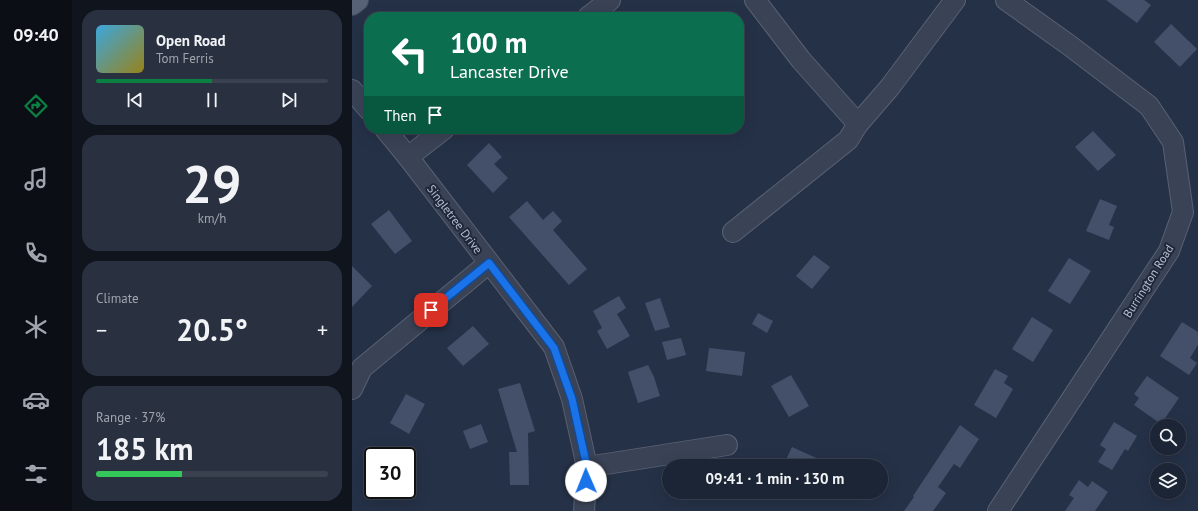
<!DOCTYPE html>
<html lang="en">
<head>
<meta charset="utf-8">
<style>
  body { margin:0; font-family:"PT Sans",sans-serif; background:#293141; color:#f1f3f6; height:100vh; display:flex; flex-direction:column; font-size:15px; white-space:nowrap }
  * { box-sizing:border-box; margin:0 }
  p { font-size:13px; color:#a0a5ad }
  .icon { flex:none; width:22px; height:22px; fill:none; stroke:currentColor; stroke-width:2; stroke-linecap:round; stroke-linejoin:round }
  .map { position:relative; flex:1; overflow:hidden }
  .panel { display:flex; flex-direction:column; gap:10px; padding:10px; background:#0f141d; width:280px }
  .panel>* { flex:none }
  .guide { position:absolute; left:12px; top:12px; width:380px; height:122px; border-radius:16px; box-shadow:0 4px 16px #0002,0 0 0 1px #3a4250; background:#0b6e4f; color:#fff; overflow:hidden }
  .tools { position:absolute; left:798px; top:419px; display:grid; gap:8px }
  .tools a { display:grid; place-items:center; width:36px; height:36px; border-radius:50%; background:#1c2535; box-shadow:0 4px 16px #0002,0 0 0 1px #3a4250; font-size:20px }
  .speed { position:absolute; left:12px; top:447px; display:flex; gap:8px; font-size:20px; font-weight:700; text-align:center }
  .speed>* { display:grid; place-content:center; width:52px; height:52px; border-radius:50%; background:#1c2535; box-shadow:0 4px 16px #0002,0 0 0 1px #3a4250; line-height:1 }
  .speed .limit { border:2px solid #111; border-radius:6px; background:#fff; color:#111 }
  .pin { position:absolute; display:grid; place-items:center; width:34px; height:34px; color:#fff; margin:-17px; border-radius:8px; box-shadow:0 2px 6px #0006 }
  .me { position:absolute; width:44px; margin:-22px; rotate:359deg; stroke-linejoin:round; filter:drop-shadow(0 0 3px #0008) }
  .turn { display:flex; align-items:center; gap:14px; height:84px; padding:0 20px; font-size:18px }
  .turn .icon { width:52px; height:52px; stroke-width:2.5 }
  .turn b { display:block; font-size:28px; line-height:34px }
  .then { display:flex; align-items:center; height:38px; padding:0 20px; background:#0003; gap:8px; font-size:15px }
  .big { font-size:30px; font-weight:800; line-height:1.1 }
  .panel .card { flex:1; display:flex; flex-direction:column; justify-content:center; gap:6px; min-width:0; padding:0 14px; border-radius:16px; background:#293141 }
  .panel .dial { align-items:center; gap:0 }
  .dial b { font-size:52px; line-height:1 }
  .song { display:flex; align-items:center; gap:12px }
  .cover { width:48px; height:48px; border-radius:6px; background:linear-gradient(135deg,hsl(200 70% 55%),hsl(50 70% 35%)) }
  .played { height:4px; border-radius:2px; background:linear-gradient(90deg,#0b8043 50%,#3a4250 50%) }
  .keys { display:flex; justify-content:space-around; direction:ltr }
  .heat { display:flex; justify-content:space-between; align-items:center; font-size:22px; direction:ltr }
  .charge { height:6px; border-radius:3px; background:linear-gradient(90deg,#34c759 37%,#3a4250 0) }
  .trip { position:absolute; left:310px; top:459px; width:226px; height:40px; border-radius:20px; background:#1c2535; box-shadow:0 4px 16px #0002,0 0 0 1px #3a4250; font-weight:800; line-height:40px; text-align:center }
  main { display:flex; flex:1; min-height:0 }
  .tabs { display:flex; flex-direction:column; width:72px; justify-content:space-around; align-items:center; background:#0b0f15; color:#a0a5ad }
  .tabs .icon { width:28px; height:28px }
  .tabs .selected { color:#0b8043 }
  .tabs b { font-size:18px; color:#f1f3f6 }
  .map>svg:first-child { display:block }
</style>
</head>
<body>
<main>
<nav class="tabs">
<b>09:40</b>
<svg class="icon selected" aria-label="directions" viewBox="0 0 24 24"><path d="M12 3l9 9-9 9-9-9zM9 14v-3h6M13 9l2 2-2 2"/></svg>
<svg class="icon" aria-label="music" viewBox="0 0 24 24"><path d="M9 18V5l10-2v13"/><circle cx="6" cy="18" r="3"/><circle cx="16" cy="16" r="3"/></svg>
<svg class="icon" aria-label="phone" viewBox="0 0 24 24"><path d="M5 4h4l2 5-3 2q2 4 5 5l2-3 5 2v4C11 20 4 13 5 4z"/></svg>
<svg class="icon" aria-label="climate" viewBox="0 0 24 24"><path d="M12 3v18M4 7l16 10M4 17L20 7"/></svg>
<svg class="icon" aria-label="car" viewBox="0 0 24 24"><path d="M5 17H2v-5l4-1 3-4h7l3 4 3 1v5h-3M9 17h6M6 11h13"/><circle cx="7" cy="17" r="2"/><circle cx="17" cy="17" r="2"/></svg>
<svg class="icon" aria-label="filters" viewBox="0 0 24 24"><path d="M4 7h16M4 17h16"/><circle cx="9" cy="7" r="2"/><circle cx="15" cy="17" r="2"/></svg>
</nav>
<section class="panel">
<div class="card">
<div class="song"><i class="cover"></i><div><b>Open Road</b><p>Tom Ferris</p></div></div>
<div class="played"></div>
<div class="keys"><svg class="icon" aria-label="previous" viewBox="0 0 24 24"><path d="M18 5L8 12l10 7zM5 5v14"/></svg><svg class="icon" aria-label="pause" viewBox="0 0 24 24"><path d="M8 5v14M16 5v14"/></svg><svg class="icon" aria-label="next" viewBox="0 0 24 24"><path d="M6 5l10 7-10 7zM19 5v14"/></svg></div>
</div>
<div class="card dial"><b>29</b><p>km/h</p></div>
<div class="card"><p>Climate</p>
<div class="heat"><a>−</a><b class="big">20.5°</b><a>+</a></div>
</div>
<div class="card"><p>Range · 37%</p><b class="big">185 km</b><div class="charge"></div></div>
</section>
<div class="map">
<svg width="846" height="511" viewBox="0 0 846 511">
  <rect width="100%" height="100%" fill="#253147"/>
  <!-- building -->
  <g fill="#445069">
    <polygon points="754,0 792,0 799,5 785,23"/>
    <polygon points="819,24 845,49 828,67 802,42"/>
    <polygon points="741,131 764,155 746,171 723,147"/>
    <polygon points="137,143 150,157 142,164 156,178 141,193 115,165"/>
    <polygon points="748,199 765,206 757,225 762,227 757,240 734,231"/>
    <polygon points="175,201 191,220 201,211 210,221 201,230 235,269 217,285 157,217"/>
    <polygon points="37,210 60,241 43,254 19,224"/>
    <polygon points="462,255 478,267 460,289 444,276"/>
    <polygon points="717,258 739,271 718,304 696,291"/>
    <polygon points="0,266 20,286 0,307"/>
    <polygon points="267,296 274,308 265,314 278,336 255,349 245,331 250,328 241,311"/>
    <polygon points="308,298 318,327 303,331 293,303"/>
    <polygon points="406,313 421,321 415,333 400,324"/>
    <polygon points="680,317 701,330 681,362 660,349"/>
    <polygon points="830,322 846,332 846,345 838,358 845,363 837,375 808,356"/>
    <polygon points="121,326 137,344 111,366 95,348"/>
    <polygon points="329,338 334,355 315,360 310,342"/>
    <polygon points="357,348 393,352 390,376 354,371"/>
    <polygon points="296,365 302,377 308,396 286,403 276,372"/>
    <polygon points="643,369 656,376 652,383 661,389 644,418 622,405"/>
    <polygon points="439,375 457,406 437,417 419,386"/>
    <polygon points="795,376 827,398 809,424 782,405 787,398 782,394"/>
    <polygon points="168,383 183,431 176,433 177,485 158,485 157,452 165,452 146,389"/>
    <polygon points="54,394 73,404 57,434 38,423"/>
    <polygon points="762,422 785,436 776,451 773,449 760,470 746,462 754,449 748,445"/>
    <polygon points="129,424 136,442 118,449 111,431"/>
    <polygon points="608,425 627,439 608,468 602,464 586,487 594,493 581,511 552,511 562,497 561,496"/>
    <polygon points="440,447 482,466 431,466"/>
    <polygon points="727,480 736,487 740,481 756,492 743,511 713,511 722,498 717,495"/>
  </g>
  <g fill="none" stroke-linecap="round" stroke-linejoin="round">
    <!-- minor casing -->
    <g stroke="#596173" stroke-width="22">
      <g id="minor">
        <polyline points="403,0 449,60 506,124"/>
        <polyline points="236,17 258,0"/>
        <polyline points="0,90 17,110"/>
        <polyline points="33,129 56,157 202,347 220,399 235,467 232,511"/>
        <polyline points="56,157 92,129"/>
        <polyline points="381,232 496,140 506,124 538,87 603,0"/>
        <polyline points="0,389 10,368 137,263"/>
        <polyline points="235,467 375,445"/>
        <polyline points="646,511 817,251 831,212 821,142 797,106 717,45 654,0"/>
      </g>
    </g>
    <!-- major casing -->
    <g stroke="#444c5f" stroke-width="24">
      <polyline id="major" points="0,4 5,0"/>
    </g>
    <!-- minor -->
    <use href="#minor" stroke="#3a4356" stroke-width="20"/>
    <!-- major -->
    <use href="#major" stroke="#586276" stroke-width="22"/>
  </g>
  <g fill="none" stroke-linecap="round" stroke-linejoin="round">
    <!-- route casing -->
    <g stroke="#114b97" stroke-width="10">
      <polyline id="route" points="79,310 137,263 202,348 220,399 235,467 234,481"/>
    </g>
    <!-- route -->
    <use href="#route" stroke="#1a73e8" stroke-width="7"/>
  </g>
  <g text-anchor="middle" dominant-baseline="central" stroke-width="4" stroke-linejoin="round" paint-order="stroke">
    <!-- street labels -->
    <g font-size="12" fill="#b8bfcf" stroke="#1f283b">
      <text transform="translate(103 219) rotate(53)">Singletree Drive</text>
      <text transform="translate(796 281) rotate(-58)">Burrington Road</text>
    </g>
  </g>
</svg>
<div class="tools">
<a><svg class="icon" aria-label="search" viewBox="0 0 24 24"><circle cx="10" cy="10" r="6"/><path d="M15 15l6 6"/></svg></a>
<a><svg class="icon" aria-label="layers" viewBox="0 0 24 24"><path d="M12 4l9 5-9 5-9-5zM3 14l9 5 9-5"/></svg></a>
</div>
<div class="speed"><div class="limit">30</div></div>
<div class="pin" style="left:79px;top:310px;background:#d93025"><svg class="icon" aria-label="arrive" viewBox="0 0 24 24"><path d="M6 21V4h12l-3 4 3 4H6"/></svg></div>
<svg class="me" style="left:234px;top:481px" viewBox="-20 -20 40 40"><circle r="19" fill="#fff"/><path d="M0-13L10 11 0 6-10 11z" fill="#1a73e8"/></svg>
<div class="trip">09:41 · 1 min · 130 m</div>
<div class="guide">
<div class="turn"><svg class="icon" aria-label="left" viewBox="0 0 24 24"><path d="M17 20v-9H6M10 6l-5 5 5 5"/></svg><div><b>100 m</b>Lancaster Drive</div></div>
<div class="then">Then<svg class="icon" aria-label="arrive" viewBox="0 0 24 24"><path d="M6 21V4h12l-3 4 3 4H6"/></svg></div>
</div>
</div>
</main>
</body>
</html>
